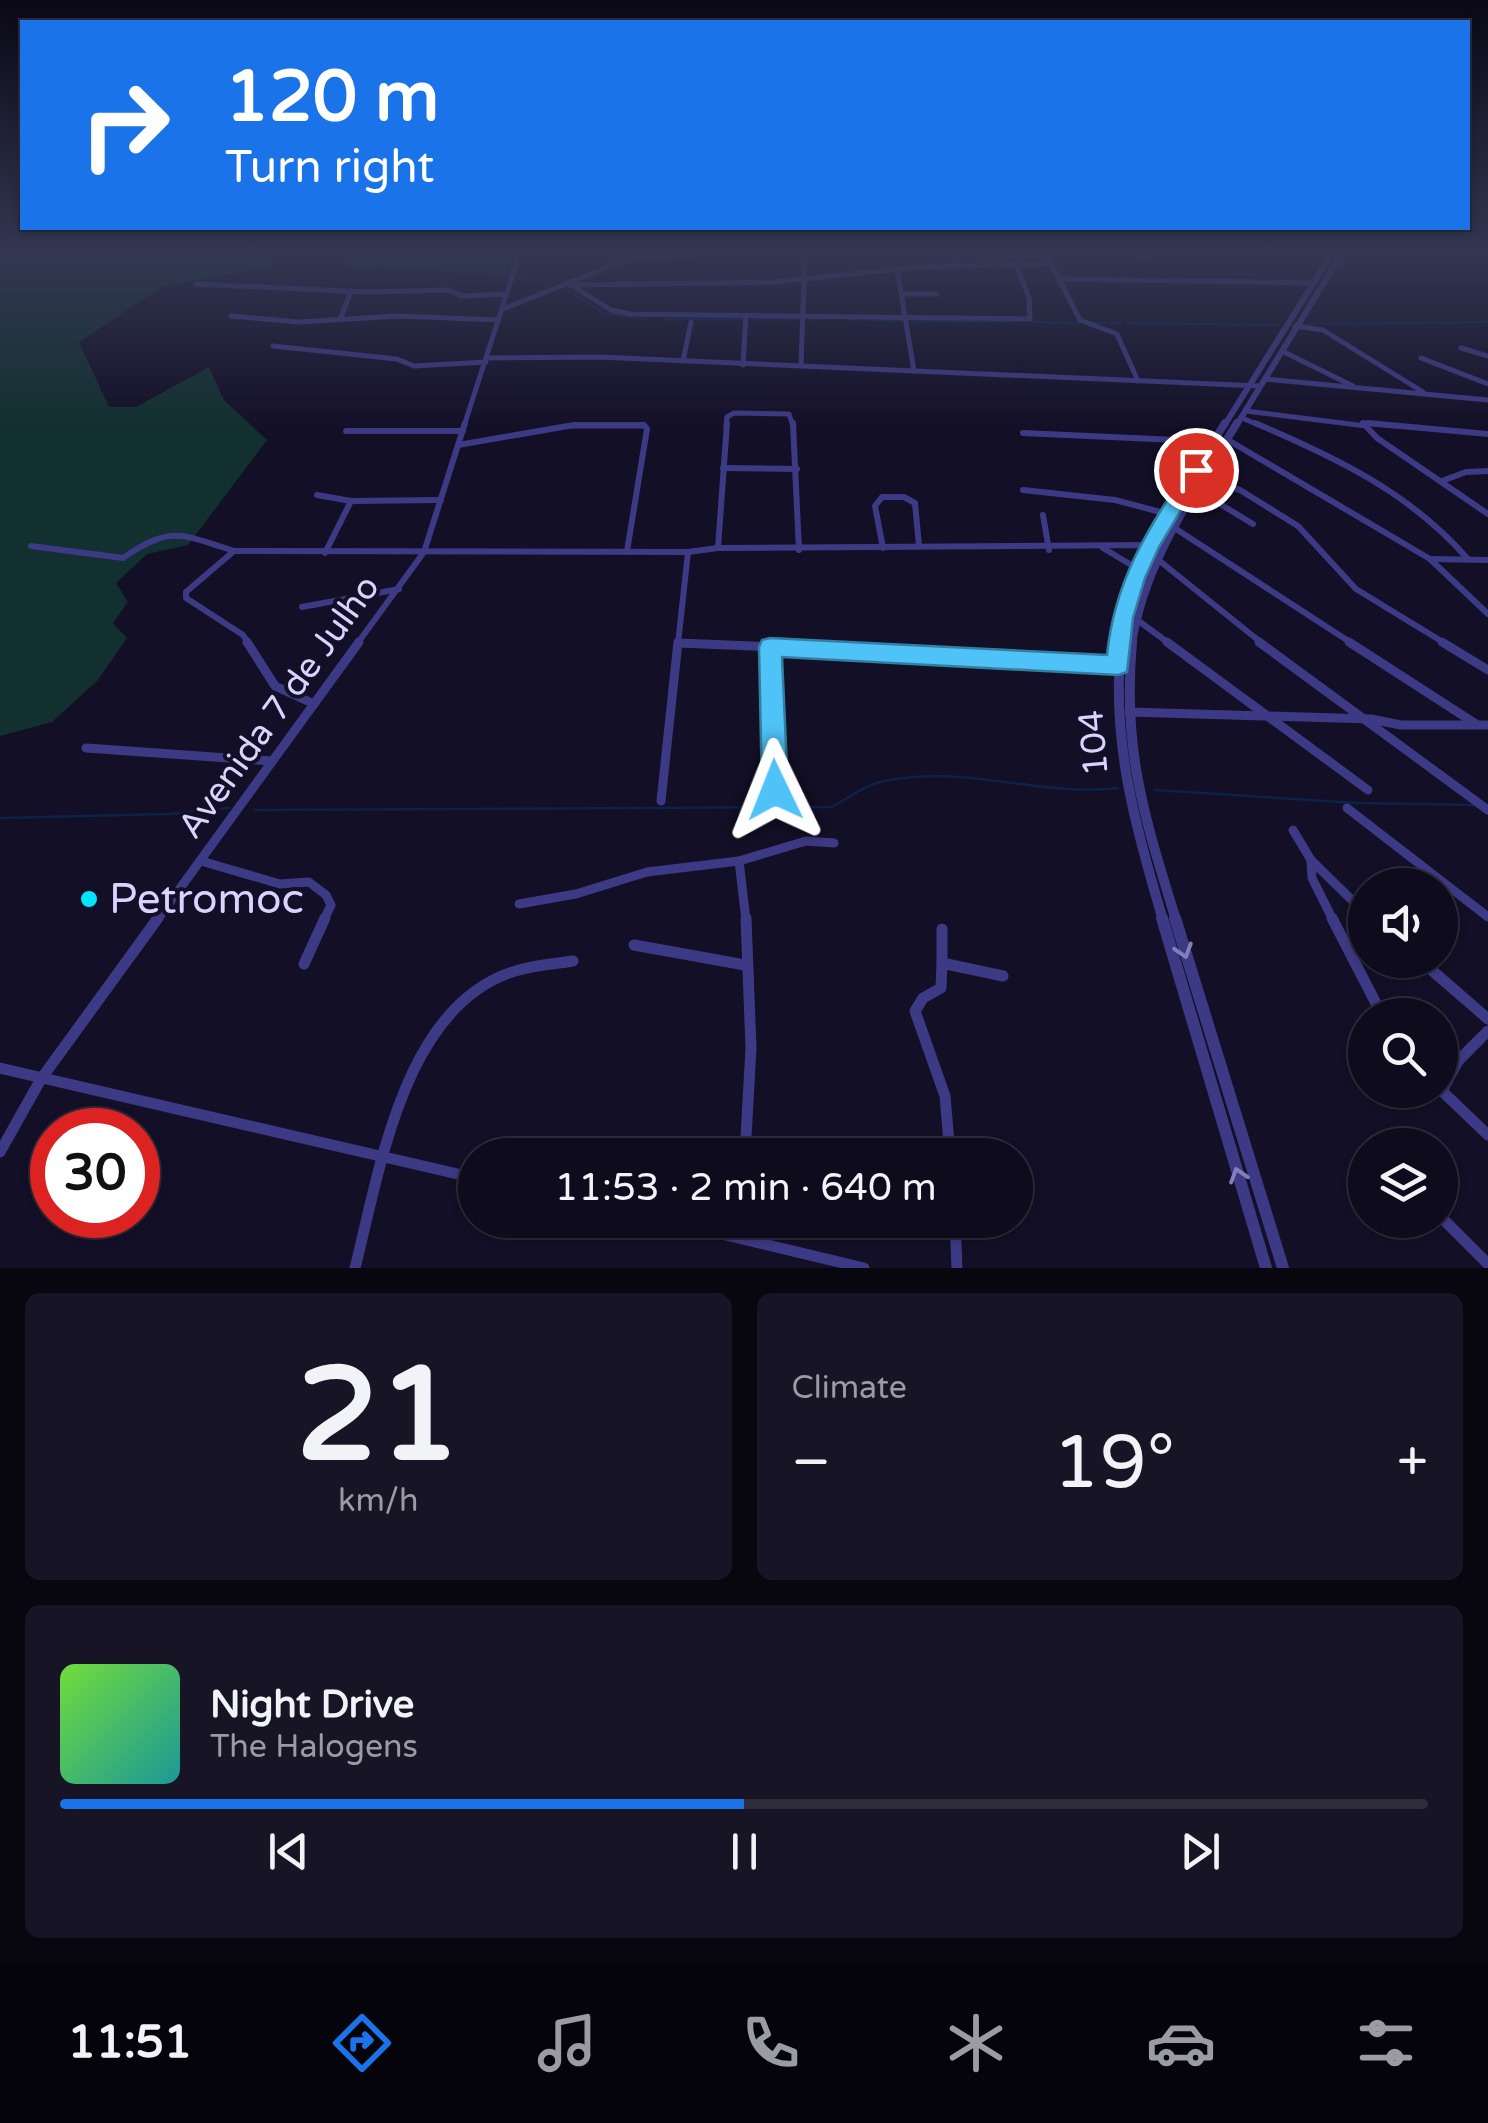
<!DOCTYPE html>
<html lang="en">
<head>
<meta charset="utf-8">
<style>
  body { margin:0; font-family:"Varela Round",sans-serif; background:#171425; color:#f1f3f6; height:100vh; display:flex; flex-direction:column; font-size:38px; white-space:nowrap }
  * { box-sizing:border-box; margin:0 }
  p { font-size:32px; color:#9b9ba3 }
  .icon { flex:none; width:55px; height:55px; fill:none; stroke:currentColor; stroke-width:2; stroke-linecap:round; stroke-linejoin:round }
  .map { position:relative; height:1268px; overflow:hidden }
  .panel { display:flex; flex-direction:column; gap:25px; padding:25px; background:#08060f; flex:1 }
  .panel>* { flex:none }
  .guide { position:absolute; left:20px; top:20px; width:1450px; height:210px; border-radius:0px; box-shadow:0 2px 8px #0004,0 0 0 2px #2e2b3b; background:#1a73e8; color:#fff; overflow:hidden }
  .controls { position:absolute; left:1348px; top:868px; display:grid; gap:20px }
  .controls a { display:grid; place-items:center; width:110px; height:110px; border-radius:50%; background:#0e0b1c; box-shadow:0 2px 8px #0004,0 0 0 2px #2e2b3b; font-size:50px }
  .speed { position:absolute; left:30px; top:1108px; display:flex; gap:20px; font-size:50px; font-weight:700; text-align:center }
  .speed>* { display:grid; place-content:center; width:130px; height:130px; border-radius:50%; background:#0e0b1c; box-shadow:0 2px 8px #0004,0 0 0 2px #2e2b3b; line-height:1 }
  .speed .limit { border:15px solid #d22; background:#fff; color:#111 }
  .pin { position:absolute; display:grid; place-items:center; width:85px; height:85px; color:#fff; margin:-42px; border:5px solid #fff; border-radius:50%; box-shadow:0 2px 10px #0007 }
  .me { position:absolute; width:110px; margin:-55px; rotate:358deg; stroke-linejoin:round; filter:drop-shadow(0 0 8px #0008) }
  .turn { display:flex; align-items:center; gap:35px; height:210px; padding:0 40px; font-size:45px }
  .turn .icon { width:130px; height:130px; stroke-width:2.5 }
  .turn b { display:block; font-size:70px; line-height:85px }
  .big { font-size:75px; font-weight:600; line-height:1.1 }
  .panel .widget { flex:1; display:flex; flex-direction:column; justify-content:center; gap:15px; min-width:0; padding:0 35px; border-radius:15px; background:#171425 }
  .panel .dial { align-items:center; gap:0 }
  .dial b { font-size:130px; line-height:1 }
  .song { display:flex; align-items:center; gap:30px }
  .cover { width:120px; height:120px; border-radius:15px; background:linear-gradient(135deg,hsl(100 70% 55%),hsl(180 70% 35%)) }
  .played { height:10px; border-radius:5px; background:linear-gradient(90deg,#1a73e8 50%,#2e2b3b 50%) }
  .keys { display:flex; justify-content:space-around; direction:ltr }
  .heat { display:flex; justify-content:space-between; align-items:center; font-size:55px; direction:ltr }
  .panel .tiles { flex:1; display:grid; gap:25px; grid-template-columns:1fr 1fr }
  .widget:last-child { grid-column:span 2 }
  .trip { position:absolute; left:458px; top:1138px; width:575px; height:100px; border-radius:50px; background:#0e0b1c; box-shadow:0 2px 8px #0004,0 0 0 2px #2e2b3b; font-weight:600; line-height:100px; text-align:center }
  .tab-bar { display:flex; height:160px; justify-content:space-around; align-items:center; background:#06040b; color:#9b9ba3 }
  .tab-bar .icon { width:70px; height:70px }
  .tab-bar .current { color:#1a73e8 }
  .tab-bar b { font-size:45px; color:#f1f3f6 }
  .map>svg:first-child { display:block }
</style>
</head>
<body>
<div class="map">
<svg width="1488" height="1268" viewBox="0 0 1488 1268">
  <rect width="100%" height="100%" fill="#130f26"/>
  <!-- green -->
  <g fill="#12302f">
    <polygon points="0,252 288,252 276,254 266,267 162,287 79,342 109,407 136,407 209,367 224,400 267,440 188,545 147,554 116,583 128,602 113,623 127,638 97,681 52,722 0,736"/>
    <polygon points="346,252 513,252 506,272 483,274 346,265"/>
  </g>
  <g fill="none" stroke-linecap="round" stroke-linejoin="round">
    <!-- stream -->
    <g stroke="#0c2248" stroke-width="2.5">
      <polyline points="0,265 61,252"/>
      <polyline points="478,272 508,277"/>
      <polyline points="518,278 555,284"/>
      <polyline points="566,289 606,314 646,319"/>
      <polyline points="665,319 743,319"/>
      <polyline points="752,319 800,319"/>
      <polyline points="809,319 821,319"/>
      <polyline points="849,319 902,321"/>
      <polyline points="914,321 1014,322"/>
      <polyline points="1033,322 1079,323"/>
      <polyline points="1091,323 1120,323"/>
      <polyline points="1127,323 1278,325"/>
      <polyline points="1308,324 1488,322"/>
      <polyline points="1155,790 1357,803 1477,805"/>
      <path d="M255,810L832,807C847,799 863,786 880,782C959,763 1040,797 1118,788"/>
      <polyline points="0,818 169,814 229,808"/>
    </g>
    <!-- minor-far3 -->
    <g stroke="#3d3a85" stroke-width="5">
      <polyline points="1045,252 1080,320 1117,334 1138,381"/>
      <polyline points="1112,252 1151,256"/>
      <polyline points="641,257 767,252"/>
      <polyline points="897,269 914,371"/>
      <polyline points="1058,279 1314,283"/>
      <polyline points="568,283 611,310 631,314 1030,319 1029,298 1016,263"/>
      <polyline points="196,284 367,292 449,290 461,296 507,294"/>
      <polyline points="570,285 774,282 919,267 1049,264"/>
      <polyline points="902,294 937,294"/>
      <polyline points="503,309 646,252"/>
      <polyline points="231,316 298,322 399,316 499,320"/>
      <polyline points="340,320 351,291"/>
      <polyline points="1295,326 1323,330 1423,392"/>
      <polyline points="273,346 397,359 414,366 486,362"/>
      <polyline points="1461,348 1488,356"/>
      <polyline points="1282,351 1353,386"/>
      <polyline points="487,358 599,357 1260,386"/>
      <polyline points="1421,358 1488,384"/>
      <polyline points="683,361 691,322"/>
      <polyline points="743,365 746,315"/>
      <polyline points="801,366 805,252"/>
      <polyline points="1265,379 1488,400"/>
      <polyline points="1246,411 1366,426"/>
      <polyline points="1242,418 1261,426"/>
      <polyline points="1363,423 1396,426"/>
      <polyline points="464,426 520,252"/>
      <polyline points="569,426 645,426"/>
      <polyline points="726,426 727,417 734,413 789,414 793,426"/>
    </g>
    <!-- minor-far2 -->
    <g stroke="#3d3a85" stroke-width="6">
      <polyline points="793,423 799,550"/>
      <path d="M1255,423C1335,457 1409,492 1467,558"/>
      <polyline points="1363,423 1377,438 1488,514"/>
      <polyline points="1368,423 1488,434"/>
      <polyline points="346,431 463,431"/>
      <polyline points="1023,433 1198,441 1221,450"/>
      <polyline points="1228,440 1430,559 1488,614"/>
      <polyline points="458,445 574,425 644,425 647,429 627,551"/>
      <polyline points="723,468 797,469"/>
      <polyline points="1203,479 1240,490 1298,526 1356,589 1446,644"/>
      <polyline points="1442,481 1466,472 1488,471"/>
      <polyline points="1023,490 1115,500 1168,514"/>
      <polyline points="1197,490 1253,524"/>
      <polyline points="317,495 351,501 441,500"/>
      <polyline points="1043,515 1049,550"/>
      <polyline points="1173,527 1353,644"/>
      <path d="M31,546L123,558C171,525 181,534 234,551L688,552L678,644"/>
      <polyline points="718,548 727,423"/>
      <polyline points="883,548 875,506 882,497 904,497 915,503 919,546"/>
      <polyline points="1103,548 1138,569"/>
      <polyline points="234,551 186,592 186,598 243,635 249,644"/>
      <polyline points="688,552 718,548 1149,545 1159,550"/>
      <polyline points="325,553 351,501"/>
      <polyline points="1156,558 1263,644"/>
      <polyline points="1430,559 1488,560"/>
      <polyline points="302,607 399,589"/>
      <polyline points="1136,619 1170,644"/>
      <polyline points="679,643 703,644"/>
      <polyline points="357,644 424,552 465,423"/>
    </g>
    <!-- minor-far1 -->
    <g stroke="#3d3a85" stroke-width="9">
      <polyline points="247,642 275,686 314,704"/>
      <polyline points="1167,642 1368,790"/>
      <polyline points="1259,642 1488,810"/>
      <polyline points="1349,642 1476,724"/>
      <polyline points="1442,642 1488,670"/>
      <polyline points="679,643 986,656 1124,667"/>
      <polyline points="770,647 775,791"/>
      <polyline points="1129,712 1371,719 1401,725 1488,725"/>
      <polyline points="86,748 271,761"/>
      <polyline points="661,801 678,642"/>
      <polyline points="1347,808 1488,917"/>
      <polyline points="1293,830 1311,860 1365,913"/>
      <polyline points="1311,860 1312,878 1333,920"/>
      <polyline points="201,861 280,884 309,882 326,895 331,905 324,920"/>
      <polyline points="519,904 576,894 647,872 739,861"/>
      <polyline points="157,920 359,642"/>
      <polyline points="746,920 739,861 806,841 834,843"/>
    </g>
    <!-- minor -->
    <g stroke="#3d3a85" stroke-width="11">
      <polyline points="1332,918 1382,1015"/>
      <polyline points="942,929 942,963"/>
      <polyline points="634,945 745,965"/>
      <polyline points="1420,960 1488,1019"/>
      <polyline points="304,964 325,918"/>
      <polyline points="1488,1031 1458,1061 1442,1091 1488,1135"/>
      <polyline points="0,1068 475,1178"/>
      <polyline points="0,1152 41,1079 158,918"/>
      <polyline points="745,1155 751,1048 746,918"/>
      <polyline points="950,1155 945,1096 915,1011 923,998 941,988 942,963 1003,976"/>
      <polyline points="1440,1216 1488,1264"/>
      <polyline points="663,1220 864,1268"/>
      <polyline points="955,1220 957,1268"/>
      <polyline points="738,1237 740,1220"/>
      <path d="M355,1268C380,1170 404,1001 519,970C537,965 555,964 573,961"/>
    </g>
    <!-- tertiary-far3 -->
    <g stroke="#3d3a85" stroke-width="6">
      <polyline points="1224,426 1333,252"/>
      <polyline points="1236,426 1343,252"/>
    </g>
    <!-- tertiary-far2 -->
    <g stroke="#3d3a85" stroke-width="8">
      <path d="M1121,644C1135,554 1178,498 1225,423"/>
      <path d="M1132,644C1145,560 1193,495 1237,423"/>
    </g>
    <!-- tertiary-far1 -->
    <g stroke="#3d3a85" stroke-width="10">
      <path d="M1121,642C1111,740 1135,826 1163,920"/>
      <path d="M1132,642C1122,750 1145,819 1176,920"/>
    </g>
    <!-- tertiary -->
    <g stroke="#3d3a85" stroke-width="12">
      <polyline points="1162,918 1266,1268"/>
      <polyline points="1175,918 1283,1268"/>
    </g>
  </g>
  <!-- one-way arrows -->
  <defs><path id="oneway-chevron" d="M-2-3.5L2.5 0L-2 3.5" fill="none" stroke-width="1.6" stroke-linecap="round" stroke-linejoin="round" transform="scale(2.5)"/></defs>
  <g stroke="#837fbc">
    <use href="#oneway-chevron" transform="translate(1184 951) rotate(72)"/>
    <use href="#oneway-chevron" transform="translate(1238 1175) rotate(-107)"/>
  </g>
  <!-- sky -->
  <linearGradient id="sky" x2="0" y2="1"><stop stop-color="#0a0815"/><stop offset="0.59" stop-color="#333752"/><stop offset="1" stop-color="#333752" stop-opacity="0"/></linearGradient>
  <rect width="1488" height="430" fill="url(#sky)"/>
  <!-- route -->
  <path fill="#4fc3f7" stroke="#337fa1" stroke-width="2.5" d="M1196,464L1205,470L1159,547L1145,578L1133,618L1127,672L1118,675L782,657L788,790L785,799L775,802L766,799L762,790L759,647L762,640L770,638L1107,655C1115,578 1148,530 1189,466Z"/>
  <!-- markers -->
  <circle fill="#00e5ff" stroke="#130f26" stroke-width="4" cx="89" cy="899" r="10"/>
  <g text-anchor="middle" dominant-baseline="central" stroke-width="8" stroke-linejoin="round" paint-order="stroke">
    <!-- street labels -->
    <g font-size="35" fill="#d9d4ff" stroke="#130f26">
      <text transform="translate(279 707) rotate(-54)">Avenida 7 de Julho</text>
      <text transform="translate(1094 743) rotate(-95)">104</text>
    </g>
    <!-- near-poi labels -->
    <g font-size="42" fill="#d9d4ff" stroke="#130f26" text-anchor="start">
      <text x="109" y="899">Petromoc</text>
    </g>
  </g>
</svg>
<div class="controls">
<a><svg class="icon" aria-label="sound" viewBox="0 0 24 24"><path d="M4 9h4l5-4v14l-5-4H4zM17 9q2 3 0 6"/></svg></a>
<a><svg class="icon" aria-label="search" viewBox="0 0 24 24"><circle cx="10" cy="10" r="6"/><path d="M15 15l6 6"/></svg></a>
<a><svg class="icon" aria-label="layers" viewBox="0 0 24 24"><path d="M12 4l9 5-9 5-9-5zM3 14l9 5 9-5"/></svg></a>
</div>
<div class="speed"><div class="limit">30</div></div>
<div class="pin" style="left:1196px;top:470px;background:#d93025"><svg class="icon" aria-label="arrive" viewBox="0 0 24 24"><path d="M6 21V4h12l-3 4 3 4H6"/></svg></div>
<svg class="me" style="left:775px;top:790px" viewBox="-20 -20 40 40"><path d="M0-17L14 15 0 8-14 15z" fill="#4fc3f7" stroke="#fff" stroke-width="4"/></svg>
<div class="trip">11:53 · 2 min · 640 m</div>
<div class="guide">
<div class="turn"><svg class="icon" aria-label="right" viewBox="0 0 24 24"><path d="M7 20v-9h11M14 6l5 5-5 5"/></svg><div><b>120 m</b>Turn right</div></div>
</div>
</div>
<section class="panel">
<div class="tiles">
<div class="widget dial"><b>21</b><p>km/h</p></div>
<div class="widget"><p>Climate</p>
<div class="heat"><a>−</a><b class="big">19°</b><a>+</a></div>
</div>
<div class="widget">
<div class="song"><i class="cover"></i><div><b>Night Drive</b><p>The Halogens</p></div></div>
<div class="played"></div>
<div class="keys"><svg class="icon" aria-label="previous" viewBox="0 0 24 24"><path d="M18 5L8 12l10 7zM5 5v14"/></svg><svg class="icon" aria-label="pause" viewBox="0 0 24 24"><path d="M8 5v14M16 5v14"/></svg><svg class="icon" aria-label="next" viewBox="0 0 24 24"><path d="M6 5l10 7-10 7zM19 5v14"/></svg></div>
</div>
</div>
</section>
<nav class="tab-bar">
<b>11:51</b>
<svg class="icon current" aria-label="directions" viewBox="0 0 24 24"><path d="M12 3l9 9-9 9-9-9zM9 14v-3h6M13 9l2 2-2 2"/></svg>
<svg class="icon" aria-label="music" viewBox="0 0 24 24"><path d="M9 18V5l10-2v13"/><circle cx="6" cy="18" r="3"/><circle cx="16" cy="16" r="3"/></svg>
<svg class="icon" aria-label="phone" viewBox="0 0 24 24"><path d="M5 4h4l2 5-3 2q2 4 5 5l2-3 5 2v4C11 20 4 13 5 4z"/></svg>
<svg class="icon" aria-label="climate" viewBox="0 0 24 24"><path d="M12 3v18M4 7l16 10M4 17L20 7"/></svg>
<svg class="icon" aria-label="car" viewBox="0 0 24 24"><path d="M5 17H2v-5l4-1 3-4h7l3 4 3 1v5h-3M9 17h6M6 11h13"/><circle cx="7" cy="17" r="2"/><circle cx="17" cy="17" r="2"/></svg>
<svg class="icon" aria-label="filters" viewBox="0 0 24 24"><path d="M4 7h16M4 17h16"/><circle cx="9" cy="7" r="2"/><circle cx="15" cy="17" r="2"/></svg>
</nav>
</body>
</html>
